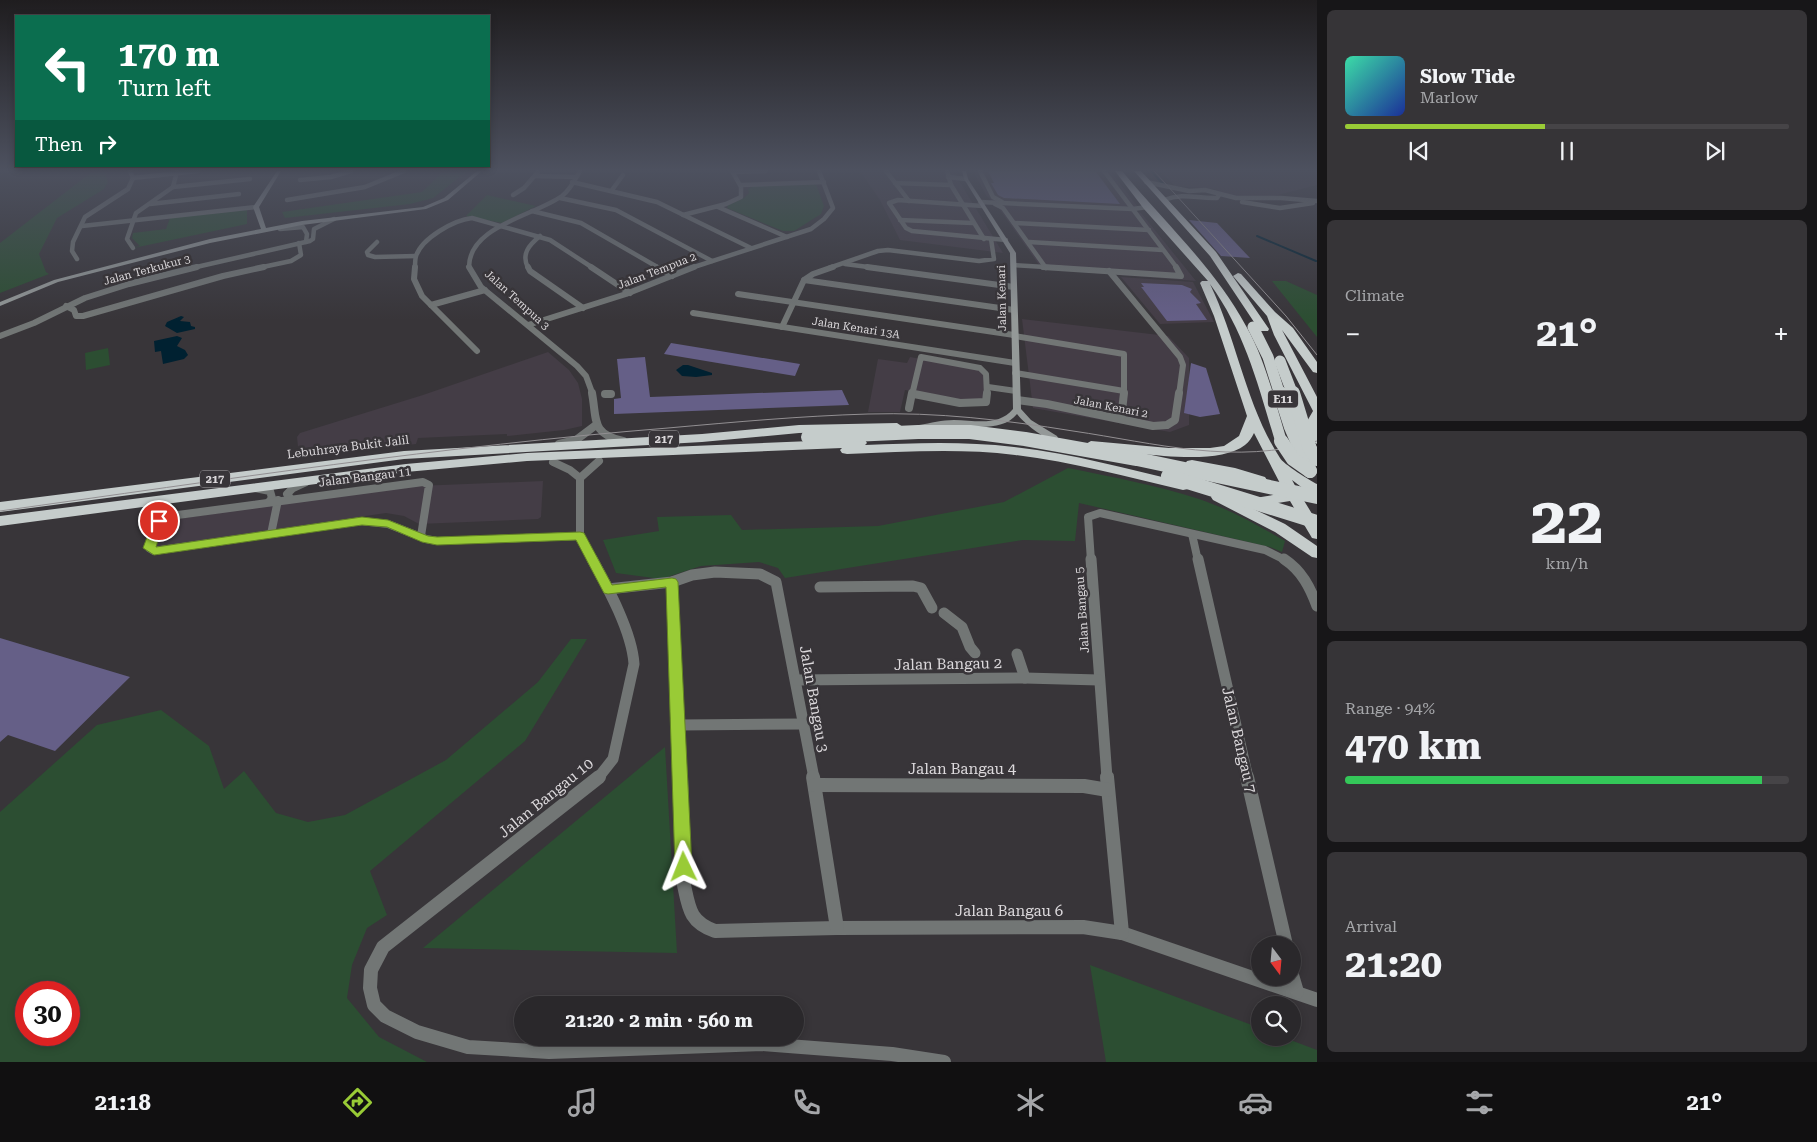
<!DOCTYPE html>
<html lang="en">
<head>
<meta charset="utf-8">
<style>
  body { margin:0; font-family:"Roboto Serif",serif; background:#363437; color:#f1f3f6; height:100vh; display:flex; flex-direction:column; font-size:19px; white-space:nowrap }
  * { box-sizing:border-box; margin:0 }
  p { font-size:16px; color:#a5a6a9 }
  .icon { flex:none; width:28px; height:28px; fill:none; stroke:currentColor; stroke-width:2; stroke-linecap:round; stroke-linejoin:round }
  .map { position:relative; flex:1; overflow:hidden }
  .sheet { display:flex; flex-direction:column; gap:10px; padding:10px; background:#171618; width:500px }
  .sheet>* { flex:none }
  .hud { position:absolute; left:15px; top:15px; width:475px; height:152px; border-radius:0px; box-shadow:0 2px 8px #0003,0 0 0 1px #464447; background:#0b6e4f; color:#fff; overflow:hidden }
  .needle { width:32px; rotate:164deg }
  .buttons { position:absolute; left:1251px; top:936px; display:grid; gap:10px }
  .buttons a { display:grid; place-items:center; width:50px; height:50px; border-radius:50%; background:#2a282b; box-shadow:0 2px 8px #0003,0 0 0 1px #464447; font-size:25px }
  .speed { position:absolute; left:15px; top:981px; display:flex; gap:10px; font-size:25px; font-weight:700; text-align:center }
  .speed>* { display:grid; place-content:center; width:65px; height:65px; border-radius:50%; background:#2a282b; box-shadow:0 2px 8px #0003,0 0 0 1px #464447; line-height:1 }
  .speed .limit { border:8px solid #d22; background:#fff; color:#111 }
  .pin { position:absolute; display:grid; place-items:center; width:42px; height:42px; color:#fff; margin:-21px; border:2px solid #fff; border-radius:50%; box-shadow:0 1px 5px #0007 }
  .me { position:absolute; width:55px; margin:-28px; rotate:358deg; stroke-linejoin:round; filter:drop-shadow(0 0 4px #0008) }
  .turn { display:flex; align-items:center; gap:18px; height:105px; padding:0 20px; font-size:22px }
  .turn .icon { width:65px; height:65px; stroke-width:2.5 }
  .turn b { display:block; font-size:35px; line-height:42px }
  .then { display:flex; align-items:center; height:48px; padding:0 20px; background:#0003; gap:10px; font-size:19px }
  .big { font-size:38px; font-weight:700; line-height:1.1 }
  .sheet .card { flex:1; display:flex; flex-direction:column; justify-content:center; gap:8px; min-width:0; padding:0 18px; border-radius:8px; background:#363437 }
  .sheet .dial { align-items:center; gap:0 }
  .dial b { font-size:65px; line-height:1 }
  .song { display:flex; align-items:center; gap:15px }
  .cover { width:60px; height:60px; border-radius:8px; background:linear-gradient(135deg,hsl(160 70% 55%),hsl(230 70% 35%)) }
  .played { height:5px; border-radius:2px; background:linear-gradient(90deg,#99cb36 45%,#464447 45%) }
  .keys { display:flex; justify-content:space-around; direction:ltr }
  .heat { display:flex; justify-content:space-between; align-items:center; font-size:28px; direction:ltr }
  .charge { height:8px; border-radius:4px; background:linear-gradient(90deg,#34c759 94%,#464447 0) }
  .trip { position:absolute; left:514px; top:996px; width:290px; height:50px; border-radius:25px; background:#2a282b; box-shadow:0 2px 8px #0003,0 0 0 1px #464447; font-weight:700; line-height:50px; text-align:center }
  .tab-bar { display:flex; height:80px; justify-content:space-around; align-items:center; background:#111011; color:#a5a6a9 }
  .tab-bar .icon { width:35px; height:35px }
  .tab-bar .on { color:#99cb36 }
  .tab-bar b { font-size:22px; color:#f1f3f6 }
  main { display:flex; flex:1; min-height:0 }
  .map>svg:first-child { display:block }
</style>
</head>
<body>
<main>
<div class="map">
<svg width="1317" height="1062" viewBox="0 0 1317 1062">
  <rect width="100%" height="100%" fill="#383539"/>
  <!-- built -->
  <g fill="#443d46">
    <polygon points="860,171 953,171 1003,253 900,240 880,200"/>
    <polygon points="973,171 1110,171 1138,207 1129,209 1141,213 1196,281 1042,269 998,207 986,195"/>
    <polygon points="1160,171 1317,171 1317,185 1270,197 1232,196 1214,189 1175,186"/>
    <polygon points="1121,277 1193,282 1214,322 1160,324"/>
    <polygon points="1022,319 1168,336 1189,358 1189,425 1170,432 1033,408"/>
    <polygon points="548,352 569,370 578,383 582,399 582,426 564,430 507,436 507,434 418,438 416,444 299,457 297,437 300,433 423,395"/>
    <polygon points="910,357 978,369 983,375 985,397 972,403 905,390 900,412 868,412 878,359 907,363"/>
    <polygon points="543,481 541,517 538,519 419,524 404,516 386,513 156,547 165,521 392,487"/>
  </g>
  <!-- green -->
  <g fill="#2c4e32" fill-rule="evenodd">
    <polygon points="93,171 104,171 108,182 104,189 57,218 39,254 46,272 49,274 0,293 0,243"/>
    <polygon points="444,171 467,171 433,198 410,204 285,218 282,212 422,192"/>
    <polygon points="816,184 824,206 821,214 794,231 783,231 727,208 728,205 744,198 749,193 748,189 753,186"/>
    <polygon points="487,195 536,206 502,223 466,216"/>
    <polygon points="247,210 247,224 129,249 140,246 132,238 133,233 166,229 170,218"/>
    <polygon points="1272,281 1286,281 1317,295 1317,337"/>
    <polygon points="108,348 110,365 86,370 85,353"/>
    <path d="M1068,468C1112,477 1156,485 1199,499C1229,509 1257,525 1285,541L1282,552L1270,547L1079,503L1075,541L1023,540L785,578L778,568L759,562L701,566L661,579L616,573L603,540L659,531L657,517L731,515L742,530L878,526L1004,502Z"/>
    <path d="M571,639H587L525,741L370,871L387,915L367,928L352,965L347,998L379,1037L427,1062H0V812L97,725L161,710L209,746L224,789L244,771L276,813L308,822L345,815L446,760L538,682ZM26,992H69V1035H26Z"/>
    <polygon points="665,747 677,953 423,948"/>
    <polygon points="1090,965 1260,1028 1260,1038 1285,1038 1317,1050 1317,1062 1106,1062"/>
  </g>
  <!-- water -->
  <g fill="#002131">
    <polygon points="181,316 184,317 180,321 190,322 191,326 195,327 195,329 177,333 165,326 167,322"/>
    <polygon points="177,336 182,338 177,346 185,350 188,355 184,359 163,364 161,351 155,352 154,341"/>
    <polygon points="683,365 688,365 712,373 712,375 696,377 682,376 676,370"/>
  </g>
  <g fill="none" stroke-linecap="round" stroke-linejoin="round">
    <!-- stream -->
    <g stroke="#002131" stroke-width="2">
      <polyline points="1151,171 1163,184"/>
      <polyline points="1257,236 1316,261"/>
    </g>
  </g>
  <!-- building -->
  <g fill="#655f87">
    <polygon points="988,171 1093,171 1096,172 1120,204 1004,198 998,195 991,183 994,183"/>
    <polygon points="1189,220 1217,223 1250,258 1221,256"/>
    <polygon points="1141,283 1182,285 1192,289 1190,292 1201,303 1196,304 1207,320 1167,321 1142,288 1141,287 1144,287"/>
    <polygon points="671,343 800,364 795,376 664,354"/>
    <polygon points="645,357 650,397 842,390 849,405 614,414 614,399 621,398 617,359"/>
    <polygon points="1191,363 1206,368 1220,414 1200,417 1184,413"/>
    <polygon points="0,638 130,677 55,751 8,735 0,742"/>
  </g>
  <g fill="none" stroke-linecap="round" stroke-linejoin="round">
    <!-- street-far4 -->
    <g stroke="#727675" stroke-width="4.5">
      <polyline points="886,171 909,201"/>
      <polyline points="947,171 951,185 984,239"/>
      <polyline points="980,171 993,197 1002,202"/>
      <polyline points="1104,171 1177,268"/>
      <polyline points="733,172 766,171"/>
      <polyline points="535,176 576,177"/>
      <polyline points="948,177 966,179"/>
      <polyline points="133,178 198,171"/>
      <polyline points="300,180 331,177 351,171"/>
      <polyline points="572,182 657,202 751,248"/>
      <polyline points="1146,182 1189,191 1205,190 1236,198 1281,198 1317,201"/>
      <polyline points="895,183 951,185"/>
      <polyline points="741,185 824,182"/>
      <polyline points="173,187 250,179"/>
      <polyline points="612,190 623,175"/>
      <polyline points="513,195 524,188 538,172"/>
      <polyline points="560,198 616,210 712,261"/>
      <polyline points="287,200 365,187 404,171"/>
      <path d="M1164,200C1184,192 1197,199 1217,198L1219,195"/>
      <polyline points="980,202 1133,209 1147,207"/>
      <polyline points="1242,202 1280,208 1313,203"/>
      <polyline points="150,204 239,194"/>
      <polyline points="995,204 1003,208 1046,268"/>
      <polyline points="983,206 898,200 889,203 906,228 912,231 1006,240"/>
      <polyline points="718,207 787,237"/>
      <polyline points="532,211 581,223 659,268"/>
      <polyline points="683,215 726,204 741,197 741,187 732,171"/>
      <polyline points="900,220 973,223"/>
      <polyline points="1014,223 1149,230"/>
      <polyline points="82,226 256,207"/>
      <polyline points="280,229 303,227 307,234 306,242"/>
      <polyline points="377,242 367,252 368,255 375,257 416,256"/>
      <polyline points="1029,242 1163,250"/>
      <polyline points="133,248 127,239 136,213 173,187 177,171"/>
      <polyline points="77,259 72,251 73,242 85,217 128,189 133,178 130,171"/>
      <polyline points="845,264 876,268"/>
      <polyline points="1013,265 1062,268"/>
      <polyline points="192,268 310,241 313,239 314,229 334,219"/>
      <polyline points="258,268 291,261 301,255 299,243"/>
      <path d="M415,268C415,265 415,260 416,256C422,238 454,220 472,218L550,240L593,268"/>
      <path d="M469,268C468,226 534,216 562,196C570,190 575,180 580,171"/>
      <path d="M528,268C521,254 529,245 540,236"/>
      <polyline points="691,268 811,229 824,219 833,208 819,171"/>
      <polyline points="829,268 878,251 888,250 979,261 994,259 991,239"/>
    </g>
    <!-- street-far3 -->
    <g stroke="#727675" stroke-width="6">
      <polyline points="415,267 414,279 422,296 477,351"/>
      <polyline points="469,267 481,287 577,366 586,376 593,395"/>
      <polyline points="528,267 530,271 583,308"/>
      <polyline points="591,267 630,293"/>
      <polyline points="656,267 672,276"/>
      <polyline points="867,267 1014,287"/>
      <polyline points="1043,267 1181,276 1176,267"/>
      <polyline points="1109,271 1180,357 1183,365 1179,395"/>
      <polyline points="804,280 1014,310"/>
      <polyline points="738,294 1014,335"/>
      <polyline points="431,305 485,290"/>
      <polyline points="66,306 74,310 76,316 83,316 223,276 264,267"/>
      <polyline points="693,313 1015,363"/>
      <polyline points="528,325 626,294 694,267"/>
      <polyline points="782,327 804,280 813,274 833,267"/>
      <polyline points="0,336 34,323 85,298 129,284 197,267"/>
      <polyline points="1014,336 1124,354 1124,395"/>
      <polyline points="1015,373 1124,391"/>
      <polyline points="988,387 1016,391"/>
      <polyline points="605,394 611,394"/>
      <polyline points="914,394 918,395"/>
      <polyline points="912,395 921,357 980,368 986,374 987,395"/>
    </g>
    <!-- street-far2 -->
    <g stroke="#727675" stroke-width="8">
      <path d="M592,393C597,420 591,434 623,441"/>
      <polyline points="605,394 611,394"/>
      <polyline points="914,394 960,403 986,402 987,393"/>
      <polyline points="1017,400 1047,404 1153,426 1167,425 1175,420 1179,393"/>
      <polyline points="909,408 912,393"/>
      <polyline points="1121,419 1124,393"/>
      <polyline points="559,444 576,440 596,425"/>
      <polyline points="553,462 570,470 580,478"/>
      <polyline points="255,488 270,491 272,498 269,502"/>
      <polyline points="290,498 287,494 293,488 306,482"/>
      <polyline points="271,534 278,500"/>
      <polyline points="1192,534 1198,561"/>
      <polyline points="421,536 429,485 423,482 163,517 159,521 149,548 154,551 361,521 388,524 426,539 437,541 580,536"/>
      <polyline points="593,561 580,536 580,478 599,461"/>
      <polyline points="1091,561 1088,517 1100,513 1265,550 1287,561"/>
    </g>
    <!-- street-far1 -->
    <g stroke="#727675" stroke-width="11">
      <path d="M592,559C608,588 632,632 634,664L613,759L598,778"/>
      <polyline points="1091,559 1107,778"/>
      <polyline points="1198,559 1248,778"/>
      <path d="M1284,559C1302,571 1310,587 1317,606"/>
      <polyline points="672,582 681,778"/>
      <polyline points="820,587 913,586 921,588 932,608"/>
      <polyline points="608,589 672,582 692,575 715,572 760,574 776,582 814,778"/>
      <polyline points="944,613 962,627 970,647 975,653"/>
      <polyline points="1017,654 1025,678"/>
      <polyline points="796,680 1025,678 1099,680"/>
      <polyline points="679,725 803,724"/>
    </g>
    <!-- street -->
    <g stroke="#727675" stroke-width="14">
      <polyline points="599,777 383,947 371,970 370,988 374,1005 385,1016 417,1032 468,1047 549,1052 762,1044 892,1054 944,1062"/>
      <path d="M681,777L684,885C689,909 690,922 715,931L837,928L1083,927L1122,933L1317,1000"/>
      <polyline points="813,777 837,928"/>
      <polyline points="1107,777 1122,933"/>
      <polyline points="1247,777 1286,945"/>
      <polyline points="815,785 1084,786 1108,790"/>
      <polyline points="1292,975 1297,992"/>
    </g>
    <!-- secondary -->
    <g fill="#949998" fill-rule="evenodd">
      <polygon points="277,171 281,171 259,207 266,228 302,221 423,207 444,198 477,171 482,171 448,200 426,209 302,225 210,243 58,282 0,306 0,302 54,280 210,239 261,229 253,207"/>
      <path d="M962,171H966L968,179L1016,253L1021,409L1031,420L1057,436L1058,438L1057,440C1045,441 1024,423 1017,414C1001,434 968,424 945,426C937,426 930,428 922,430L918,427L919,425C931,423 942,420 954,420C975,420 998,427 1013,409L1010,253L964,179Z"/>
    </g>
    <!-- highway -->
    <g fill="#c5cccb" fill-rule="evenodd">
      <path d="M1115,171H1122C1164,222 1214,267 1246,326C1266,361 1275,402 1287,441L1286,444H1276L1275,441C1258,385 1245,332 1210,284C1237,340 1246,406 1280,458C1282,463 1312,482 1317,484V497L1313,496L1303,499L1317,522V539L1312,538L1290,501L1254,507L1249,505L1247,502L1249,499L1285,493L1254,433C1252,437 1249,442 1245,445C1214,469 1129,450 1091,449L1084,445L1091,441L1169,448H1210L1224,446L1239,436L1247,416L1214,316L1200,283L1202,281H1208L1144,209ZM1292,480L1304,489L1298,491Z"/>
      <polygon points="1134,171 1141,171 1216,252 1269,329 1268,331 1260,331 1210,256"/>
      <polygon points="1238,273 1241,274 1275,312 1293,328 1317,362 1317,373 1313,372 1282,330 1317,397 1317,444 1311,440 1306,423 1313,411 1274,335 1267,316 1233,276"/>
      <polygon points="897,423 903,427 901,430 799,433 702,442 404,459 0,512 0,502 404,451 702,434 799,425"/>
      <path d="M860,439L865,440L867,443L865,445C915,443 964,441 1014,447C1071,453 1127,469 1183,482L1188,483L1190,486L1188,489L1183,490C1127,477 1072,462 1015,455C959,448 903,452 847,454L842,453L840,450L842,448L527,461L406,472L0,526V516L406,464L527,453Z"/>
      <polygon points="1192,460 1235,468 1265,477 1267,480 1265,483 1260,484 1233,476 1187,467 1185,464 1187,461"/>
      <polygon points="1218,492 1285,524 1317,546 1317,558 1312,557 1275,532 1213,500 1211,497 1213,494"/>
    </g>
    <!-- tram -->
    <g stroke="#928f92" stroke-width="1">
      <polyline points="1154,171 1286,316 1317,355"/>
      <path d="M0,511C222,480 444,446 668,428C735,422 801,416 868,414C937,412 1005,420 1073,431C1155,443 1236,466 1317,441"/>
    </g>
    <!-- highway-bridge-far1 -->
    <g stroke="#c5cccb" stroke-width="11">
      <polyline points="1253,327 1268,357 1280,395"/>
      <polyline points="1280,361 1293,395"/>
    </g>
    <!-- highway-bridge -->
    <g stroke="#c5cccb" stroke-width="14">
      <polyline points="1280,393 1291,427 1310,471"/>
      <polyline points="1293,393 1310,449 1317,459"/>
      <polyline points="808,437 918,432 970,432 1025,439 1137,459 1317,497"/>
      <polyline points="1281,441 1293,459 1310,471"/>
      <polyline points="1168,476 1317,522"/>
    </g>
  </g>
  <!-- sky -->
  <linearGradient id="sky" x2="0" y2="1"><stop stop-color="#1f1d1f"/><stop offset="0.53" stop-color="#4d515f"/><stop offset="1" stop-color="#4d515f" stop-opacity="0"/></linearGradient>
  <rect width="1317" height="320" fill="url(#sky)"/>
  <!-- route -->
  <polygon fill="#99cb36" stroke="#638423" points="159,517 164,521 156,547 362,517 388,520 428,536 437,537 580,532 584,533 612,585 672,578 676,579 678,582 692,867 690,873 684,876 678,873 675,867 666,587 608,594 604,593 576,540 437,545 422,542 387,527 362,525 154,555 143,548 153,521"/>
  <g text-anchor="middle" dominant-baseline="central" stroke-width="5" stroke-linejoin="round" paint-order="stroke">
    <!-- far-street labels -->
    <g font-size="11" fill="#dcd9dc" stroke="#383539">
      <text transform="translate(147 270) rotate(-15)">Jalan Terkukur 3</text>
      <text transform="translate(657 271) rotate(-21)">Jalan Tempua 2</text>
      <text transform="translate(1002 298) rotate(-91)">Jalan Kenari</text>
      <text transform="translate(517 300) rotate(42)">Jalan Tempua 3</text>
      <text transform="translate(856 328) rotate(9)">Jalan Kenari 13A</text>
      <text transform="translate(1111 407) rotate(11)">Jalan Kenari 2</text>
    </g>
    <!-- shield labels -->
    <g fill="#383539" stroke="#aba8ab" stroke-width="1">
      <rect x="1268" y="390.5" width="30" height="17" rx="4"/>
      <rect x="649" y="430.5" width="30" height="17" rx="4"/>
      <rect x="200" y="470.5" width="30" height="17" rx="4"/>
    </g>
    <g font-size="11" font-weight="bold" fill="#dcd9dc">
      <text x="1283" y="399">E11</text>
      <text x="664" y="439">217</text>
      <text x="215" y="479">217</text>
    </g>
    <!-- street labels -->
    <g font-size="12" fill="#dcd9dc" stroke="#383539">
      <text transform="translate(348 447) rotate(-7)">Lebuhraya Bukit Jalil</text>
      <text transform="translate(365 477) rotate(-7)">Jalan Bangau 11</text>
      <text transform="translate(1082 610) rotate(-94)">Jalan Bangau 5</text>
    </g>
    <!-- near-street labels -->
    <g font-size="15" fill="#dcd9dc" stroke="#383539">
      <text transform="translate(948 664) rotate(-1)">Jalan Bangau 2</text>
      <text transform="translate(814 699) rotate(80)">Jalan Bangau 3</text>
      <text transform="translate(1239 740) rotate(77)">Jalan Bangau 7</text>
      <text x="962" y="769">Jalan Bangau 4</text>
      <text transform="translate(546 798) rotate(-39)">Jalan Bangau 10</text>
      <text x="1009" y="911">Jalan Bangau 6</text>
    </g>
  </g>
</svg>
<div class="buttons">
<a><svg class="needle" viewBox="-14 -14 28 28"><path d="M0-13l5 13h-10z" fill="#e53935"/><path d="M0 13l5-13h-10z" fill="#a5a6a9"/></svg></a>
<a><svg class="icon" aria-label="search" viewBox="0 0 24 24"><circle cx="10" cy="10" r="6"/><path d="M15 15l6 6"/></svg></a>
</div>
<div class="speed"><div class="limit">30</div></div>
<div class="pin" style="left:159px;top:521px;background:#d93025"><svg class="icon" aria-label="arrive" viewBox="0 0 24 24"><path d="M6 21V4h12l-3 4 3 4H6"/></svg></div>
<svg class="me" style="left:684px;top:867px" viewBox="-20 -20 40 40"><path d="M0-17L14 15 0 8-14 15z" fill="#99cb36" stroke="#fff" stroke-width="4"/></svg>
<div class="trip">21:20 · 2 min · 560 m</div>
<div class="hud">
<div class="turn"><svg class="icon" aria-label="left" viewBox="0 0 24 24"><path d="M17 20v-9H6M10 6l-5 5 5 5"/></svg><div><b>170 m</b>Turn left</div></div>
<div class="then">Then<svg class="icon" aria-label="right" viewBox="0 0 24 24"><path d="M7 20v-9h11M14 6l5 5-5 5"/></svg></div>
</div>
</div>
<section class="sheet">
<div class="card">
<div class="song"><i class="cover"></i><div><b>Slow Tide</b><p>Marlow</p></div></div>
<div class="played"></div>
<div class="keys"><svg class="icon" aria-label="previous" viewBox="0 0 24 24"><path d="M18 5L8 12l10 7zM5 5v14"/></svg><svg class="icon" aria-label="pause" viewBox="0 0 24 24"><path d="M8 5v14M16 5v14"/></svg><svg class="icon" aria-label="next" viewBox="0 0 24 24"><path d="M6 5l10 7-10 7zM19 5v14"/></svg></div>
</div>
<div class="card"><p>Climate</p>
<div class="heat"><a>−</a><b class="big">21°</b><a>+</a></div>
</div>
<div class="card dial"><b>22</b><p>km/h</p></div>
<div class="card"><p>Range · 94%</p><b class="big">470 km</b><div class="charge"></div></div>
<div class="card"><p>Arrival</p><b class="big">21:20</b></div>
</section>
</main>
<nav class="tab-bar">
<b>21:18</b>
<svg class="icon on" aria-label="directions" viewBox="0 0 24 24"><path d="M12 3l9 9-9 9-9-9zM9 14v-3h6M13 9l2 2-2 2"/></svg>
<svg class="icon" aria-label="music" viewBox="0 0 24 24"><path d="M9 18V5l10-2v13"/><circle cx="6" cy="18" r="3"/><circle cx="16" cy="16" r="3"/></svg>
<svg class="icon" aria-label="phone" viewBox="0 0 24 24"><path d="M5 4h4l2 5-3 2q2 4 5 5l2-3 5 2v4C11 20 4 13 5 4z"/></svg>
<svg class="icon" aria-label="climate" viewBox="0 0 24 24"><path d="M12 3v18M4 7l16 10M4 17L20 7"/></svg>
<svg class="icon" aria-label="car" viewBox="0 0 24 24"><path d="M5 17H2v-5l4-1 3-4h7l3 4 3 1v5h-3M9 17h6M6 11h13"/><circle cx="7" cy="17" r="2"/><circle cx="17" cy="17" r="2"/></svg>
<svg class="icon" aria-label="filters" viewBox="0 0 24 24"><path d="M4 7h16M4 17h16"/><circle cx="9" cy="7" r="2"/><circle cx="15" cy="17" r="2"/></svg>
<b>21°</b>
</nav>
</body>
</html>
